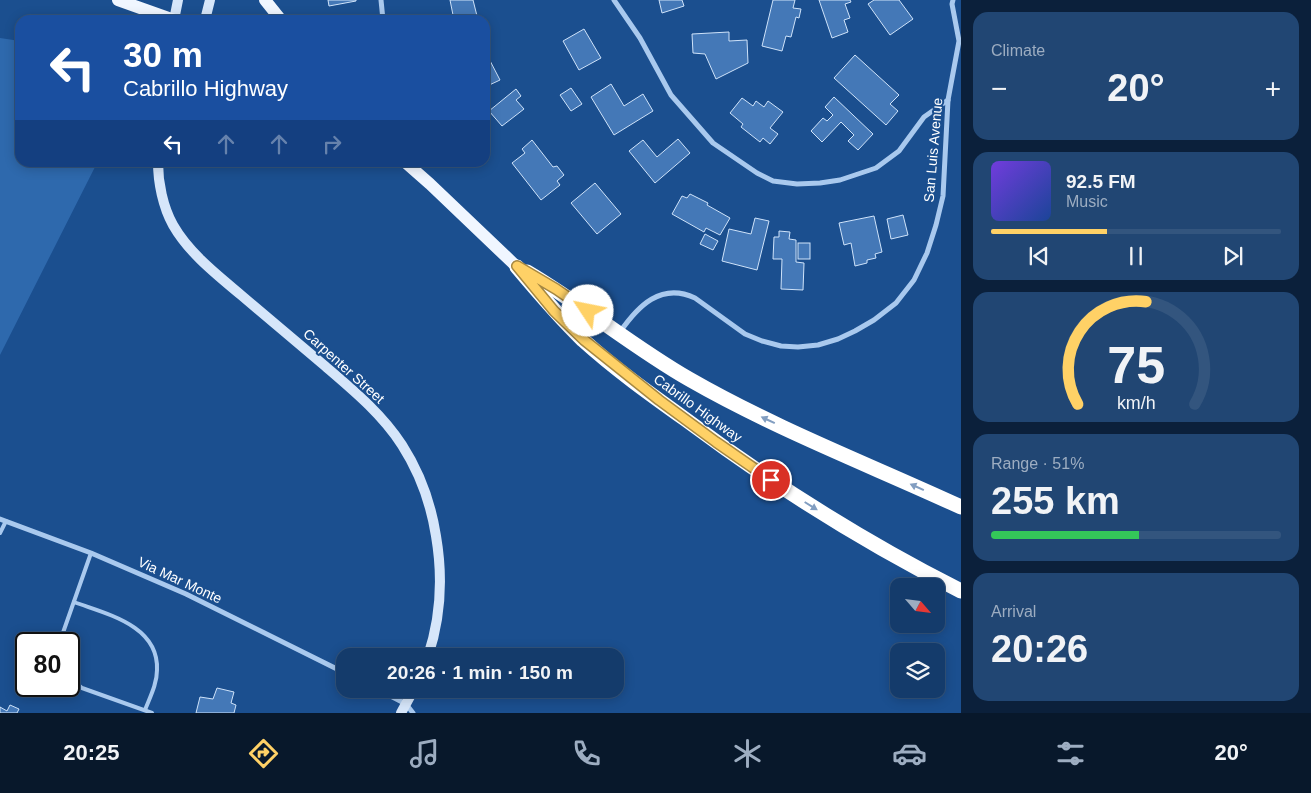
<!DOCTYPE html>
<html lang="en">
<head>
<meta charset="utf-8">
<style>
  body { margin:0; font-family:Arial,sans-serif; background:#214673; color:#f1f3f6; height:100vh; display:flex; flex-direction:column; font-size:19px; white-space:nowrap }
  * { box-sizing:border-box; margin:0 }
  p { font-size:16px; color:#9dadc1 }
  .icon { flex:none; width:28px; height:28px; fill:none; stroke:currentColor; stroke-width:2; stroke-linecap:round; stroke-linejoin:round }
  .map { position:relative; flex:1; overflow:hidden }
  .drawer { display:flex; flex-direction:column; gap:12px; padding:12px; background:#0b203b; width:350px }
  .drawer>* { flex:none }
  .guide { position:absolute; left:15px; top:15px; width:475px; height:152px; border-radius:15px; box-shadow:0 2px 12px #0003,0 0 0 1px #33557e; background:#1a4fa0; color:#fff; overflow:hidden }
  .needle { width:32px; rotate:118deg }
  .controls { position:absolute; left:890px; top:578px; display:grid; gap:10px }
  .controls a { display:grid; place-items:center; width:55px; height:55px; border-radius:10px; background:#143b6b; box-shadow:0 2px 12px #0003,0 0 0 1px #33557e; font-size:25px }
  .speed { position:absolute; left:15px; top:632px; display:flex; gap:10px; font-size:25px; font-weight:700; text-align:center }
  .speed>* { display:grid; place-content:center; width:65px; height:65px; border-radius:50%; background:#143b6b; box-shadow:0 2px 12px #0003,0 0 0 1px #33557e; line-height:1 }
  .speed .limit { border:2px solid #111; border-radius:8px; background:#fff; color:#111 }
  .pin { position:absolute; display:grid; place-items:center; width:42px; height:42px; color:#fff; margin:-21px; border:2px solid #fff; border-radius:50%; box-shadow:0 1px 5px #0007 }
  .me { position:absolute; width:55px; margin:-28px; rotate:304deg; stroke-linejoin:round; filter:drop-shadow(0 0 4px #0008) }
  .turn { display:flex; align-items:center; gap:18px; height:105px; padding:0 25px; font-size:22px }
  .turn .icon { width:65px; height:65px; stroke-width:2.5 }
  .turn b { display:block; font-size:35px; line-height:42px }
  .lanes { display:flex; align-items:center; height:48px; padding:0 25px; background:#0003; justify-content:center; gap:25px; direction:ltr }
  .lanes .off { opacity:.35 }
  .big { font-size:38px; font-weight:700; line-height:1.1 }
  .drawer .widget { flex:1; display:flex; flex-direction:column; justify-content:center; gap:8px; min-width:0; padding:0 18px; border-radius:15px; background:#214673 }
  .drawer .dial { align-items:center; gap:0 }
  .dial svg { height:130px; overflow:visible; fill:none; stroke:#33557e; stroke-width:7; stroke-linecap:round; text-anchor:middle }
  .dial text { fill:#f1f3f6; stroke:none }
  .song { display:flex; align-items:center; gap:15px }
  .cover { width:60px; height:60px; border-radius:8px; background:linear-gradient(135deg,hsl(260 70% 55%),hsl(220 70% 35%)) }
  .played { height:5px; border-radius:2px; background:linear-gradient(90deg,#ffd166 40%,#33557e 40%) }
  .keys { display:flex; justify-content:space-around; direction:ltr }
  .heat { display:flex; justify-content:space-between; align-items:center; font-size:28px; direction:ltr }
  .charge { height:8px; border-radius:4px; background:linear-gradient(90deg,#34c759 51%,#33557e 0) }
  .trip { position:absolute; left:336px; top:648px; width:288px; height:50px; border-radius:15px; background:#143b6b; box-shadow:0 2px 12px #0003,0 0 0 1px #33557e; font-weight:700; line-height:50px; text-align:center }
  .dock { display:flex; height:80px; justify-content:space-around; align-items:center; background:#08182b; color:#9dadc1 }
  .dock .icon { width:35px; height:35px }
  .dock .selected { color:#ffd166 }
  .dock b { font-size:22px; color:#f1f3f6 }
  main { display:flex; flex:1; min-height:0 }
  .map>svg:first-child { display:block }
</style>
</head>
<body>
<main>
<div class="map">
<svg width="961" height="713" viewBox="0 0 961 713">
  <rect width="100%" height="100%" fill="#1b4f8f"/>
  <!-- green -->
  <polygon fill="#2e69ad" points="0,38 20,41 20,162 97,163 0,355"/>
  <!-- building -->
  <g fill="#4478b7" stroke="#cfe3fa">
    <polygon points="328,0 356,0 356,1 329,6"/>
    <polygon points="450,0 473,0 478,20 454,20"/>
    <polygon points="659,0 682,0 684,6 662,13"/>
    <polygon points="773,0 795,0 793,8 801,9 799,18 796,17 791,37 786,36 782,51 762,46"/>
    <polygon points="819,0 850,0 851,2 845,4 850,18 844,20 848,32 832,38"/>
    <polygon points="874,0 899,0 913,19 890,35 868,4"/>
    <polygon points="584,29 601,58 579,70 563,41"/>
    <polygon points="729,32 729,41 747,40 748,63 716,79 705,54 693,53 692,34"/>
    <polygon points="485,53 486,53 500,80 485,87"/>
    <polygon points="855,55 899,95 890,104 898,111 886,125 834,78"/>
    <polygon points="611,84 624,106 643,94 653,111 614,135 591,97"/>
    <polygon points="571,88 582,104 571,111 560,95"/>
    <polygon points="516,89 521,96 516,100 524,109 502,126 489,111"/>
    <polygon points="834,97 873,134 858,150 848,141 854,135 841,122 822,142 811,131 823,118 827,121 833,115 825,107"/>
    <polygon points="742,98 753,106 756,101 764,107 768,101 783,112 770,128 778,134 770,144 763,138 760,142 741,127 743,124 730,113"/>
    <polygon points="678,139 690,153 655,183 629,151 643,140 657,157"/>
    <polygon points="532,140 553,167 557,166 564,175 557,181 560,185 541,200 512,163 525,153 522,149"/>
    <polygon points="595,183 621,214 597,234 571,203"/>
    <polygon points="690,194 708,203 707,205 730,218 720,235 706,228 704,232 672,214 682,196 687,198"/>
    <polygon points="903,215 908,235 891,239 887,219"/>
    <polygon points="874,216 882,252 875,254 876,258 867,260 867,263 855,266 851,243 844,245 839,223"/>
    <polygon points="755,218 769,221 757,270 722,261 729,229 751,234"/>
    <polygon points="779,231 790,232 789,239 796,240 796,262 804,263 803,290 781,289 782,259 773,259 774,237 779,237"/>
    <polygon points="705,234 718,241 713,250 700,244"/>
    <rect x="798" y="243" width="12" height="16"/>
    <polygon points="217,688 234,692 231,703 236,705 234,713 196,713 200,697 213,699"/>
    <polygon points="10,705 19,709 17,713 0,713 0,707 7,711"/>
  </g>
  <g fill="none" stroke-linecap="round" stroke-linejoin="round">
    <!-- lane -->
    <g stroke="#a9c9ee" stroke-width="4">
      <polyline points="0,533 6,521"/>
      <path d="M74,602C106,614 159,625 157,670C157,684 150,697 145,710"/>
      <polyline points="59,644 91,553"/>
      <polyline points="69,677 82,688 152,713"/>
    </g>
    <!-- street -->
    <g stroke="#a9c9ee" stroke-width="5">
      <polyline points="381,0 383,20"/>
      <polyline points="614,0 640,38 671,95 713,143 757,173 773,181 797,184 820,183 840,180 876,168 899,151 924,117 948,100"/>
      <path d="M620,332C638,306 661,282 695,298L745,334L762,341L781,346L798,347L818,345L838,339L855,331L874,320L896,303L914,280L927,253L936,225L943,196L948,100L959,41L952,4L953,0"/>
      <polyline points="0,519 91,553 186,594 345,673"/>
      <polyline points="377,689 406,704 413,713"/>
    </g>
    <!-- secondary -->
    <g stroke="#d6e6fa" stroke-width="10">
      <polyline points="174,20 178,0"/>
      <polyline points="205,20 210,0"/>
      <path d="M158,162C158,183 163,207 173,225C189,253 216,274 241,295C269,319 297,342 325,366C353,390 382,414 402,445C420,473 431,504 436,536C443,577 441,617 428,656"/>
      <polyline points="401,713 414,689"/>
    </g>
    <!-- primary -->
    <g stroke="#f0f6ff" stroke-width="12">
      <polyline points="118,0 174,20"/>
      <polyline points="265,0 281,20"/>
      <polyline points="405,162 430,184 517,267"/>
    </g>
    <!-- highway -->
    <g stroke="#fff" stroke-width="15">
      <path d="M517,267C538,292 559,317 583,340C615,369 650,394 685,419C772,484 864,542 961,591"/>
      <path d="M527,272C583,305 633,347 689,379C776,429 870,465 961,507"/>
    </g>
  </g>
  <!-- one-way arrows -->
  <defs><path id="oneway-solid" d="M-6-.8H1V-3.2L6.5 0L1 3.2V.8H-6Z" transform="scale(1.25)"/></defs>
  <g fill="#829ec1">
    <use href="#oneway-solid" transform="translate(768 420) rotate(-155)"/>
    <use href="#oneway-solid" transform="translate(917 487) rotate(-156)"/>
    <use href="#oneway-solid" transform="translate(811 506) rotate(32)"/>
  </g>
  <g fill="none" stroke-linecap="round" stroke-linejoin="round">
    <!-- route casing -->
    <g stroke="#a68842" stroke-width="12">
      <polyline id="route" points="588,311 556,289 517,266 554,311 584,340 659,400 716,442 771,480"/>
    </g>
    <!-- route -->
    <use href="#route" stroke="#ffd166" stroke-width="9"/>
  </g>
  <g text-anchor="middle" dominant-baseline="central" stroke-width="4" stroke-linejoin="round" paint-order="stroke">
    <!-- street labels -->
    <g font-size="14" fill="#fff" stroke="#1b4f8f">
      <text transform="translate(933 150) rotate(-85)">San Luis Avenue</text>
      <text transform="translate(344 366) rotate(42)">Carpenter Street</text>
      <text transform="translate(698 408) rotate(36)">Cabrillo Highway</text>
      <text transform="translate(180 580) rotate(25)">Via Mar Monte</text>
    </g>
  </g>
</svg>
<div class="controls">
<a><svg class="needle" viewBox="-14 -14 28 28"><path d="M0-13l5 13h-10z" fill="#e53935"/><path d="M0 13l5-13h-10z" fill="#9dadc1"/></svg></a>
<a><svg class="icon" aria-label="layers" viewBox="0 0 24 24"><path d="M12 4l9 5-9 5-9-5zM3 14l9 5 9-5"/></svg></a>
</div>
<div class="speed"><div class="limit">80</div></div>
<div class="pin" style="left:771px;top:480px;background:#d93025"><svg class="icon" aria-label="arrive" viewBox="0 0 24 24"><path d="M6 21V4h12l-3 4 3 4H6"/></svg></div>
<svg class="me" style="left:588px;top:311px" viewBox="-20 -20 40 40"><circle r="19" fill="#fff"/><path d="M0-13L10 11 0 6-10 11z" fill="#ffd166"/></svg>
<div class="trip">20:26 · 1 min · 150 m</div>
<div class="guide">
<div class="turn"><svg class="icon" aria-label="left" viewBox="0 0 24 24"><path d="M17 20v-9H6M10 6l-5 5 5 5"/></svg><div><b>30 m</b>Cabrillo Highway</div></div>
<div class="lanes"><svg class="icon" aria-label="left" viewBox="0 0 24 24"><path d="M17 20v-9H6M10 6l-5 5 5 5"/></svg><svg class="icon off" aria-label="ahead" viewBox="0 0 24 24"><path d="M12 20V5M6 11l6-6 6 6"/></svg><svg class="icon off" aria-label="ahead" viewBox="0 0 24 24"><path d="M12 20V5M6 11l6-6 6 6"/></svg><svg class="icon off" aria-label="right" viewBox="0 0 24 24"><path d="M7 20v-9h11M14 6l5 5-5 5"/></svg></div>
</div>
</div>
<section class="drawer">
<div class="widget"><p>Climate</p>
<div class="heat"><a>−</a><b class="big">20°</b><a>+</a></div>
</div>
<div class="widget">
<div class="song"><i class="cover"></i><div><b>92.5 FM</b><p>Music</p></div></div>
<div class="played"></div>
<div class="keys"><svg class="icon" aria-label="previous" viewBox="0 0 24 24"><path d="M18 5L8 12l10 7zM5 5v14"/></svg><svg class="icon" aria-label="pause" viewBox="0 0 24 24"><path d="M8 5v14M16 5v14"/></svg><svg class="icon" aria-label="next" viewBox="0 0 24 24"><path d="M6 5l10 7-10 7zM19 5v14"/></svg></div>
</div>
<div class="widget dial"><svg viewBox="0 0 100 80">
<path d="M14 69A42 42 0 1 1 86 69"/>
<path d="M14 69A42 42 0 0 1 56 6" stroke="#ffd166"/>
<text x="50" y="56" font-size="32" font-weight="700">75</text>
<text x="50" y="72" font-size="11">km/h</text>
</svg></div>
<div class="widget"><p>Range · 51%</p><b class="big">255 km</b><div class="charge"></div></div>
<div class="widget"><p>Arrival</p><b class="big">20:26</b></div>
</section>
</main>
<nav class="dock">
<b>20:25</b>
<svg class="icon selected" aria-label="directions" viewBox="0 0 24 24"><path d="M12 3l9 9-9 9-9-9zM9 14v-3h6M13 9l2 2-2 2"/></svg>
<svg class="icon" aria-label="music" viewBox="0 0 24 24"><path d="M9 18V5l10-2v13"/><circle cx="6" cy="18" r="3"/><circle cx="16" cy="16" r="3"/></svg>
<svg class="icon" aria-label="phone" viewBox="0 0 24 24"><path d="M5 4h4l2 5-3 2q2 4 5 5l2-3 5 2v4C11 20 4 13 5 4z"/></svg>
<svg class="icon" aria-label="climate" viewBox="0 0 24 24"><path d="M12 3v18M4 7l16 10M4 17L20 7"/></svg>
<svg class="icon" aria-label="car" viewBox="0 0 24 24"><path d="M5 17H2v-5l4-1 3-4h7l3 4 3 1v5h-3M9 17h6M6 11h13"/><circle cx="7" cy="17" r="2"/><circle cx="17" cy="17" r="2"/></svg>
<svg class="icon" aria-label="filters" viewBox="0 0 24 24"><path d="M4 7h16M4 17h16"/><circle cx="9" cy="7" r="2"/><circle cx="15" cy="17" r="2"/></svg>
<b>20°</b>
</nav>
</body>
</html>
